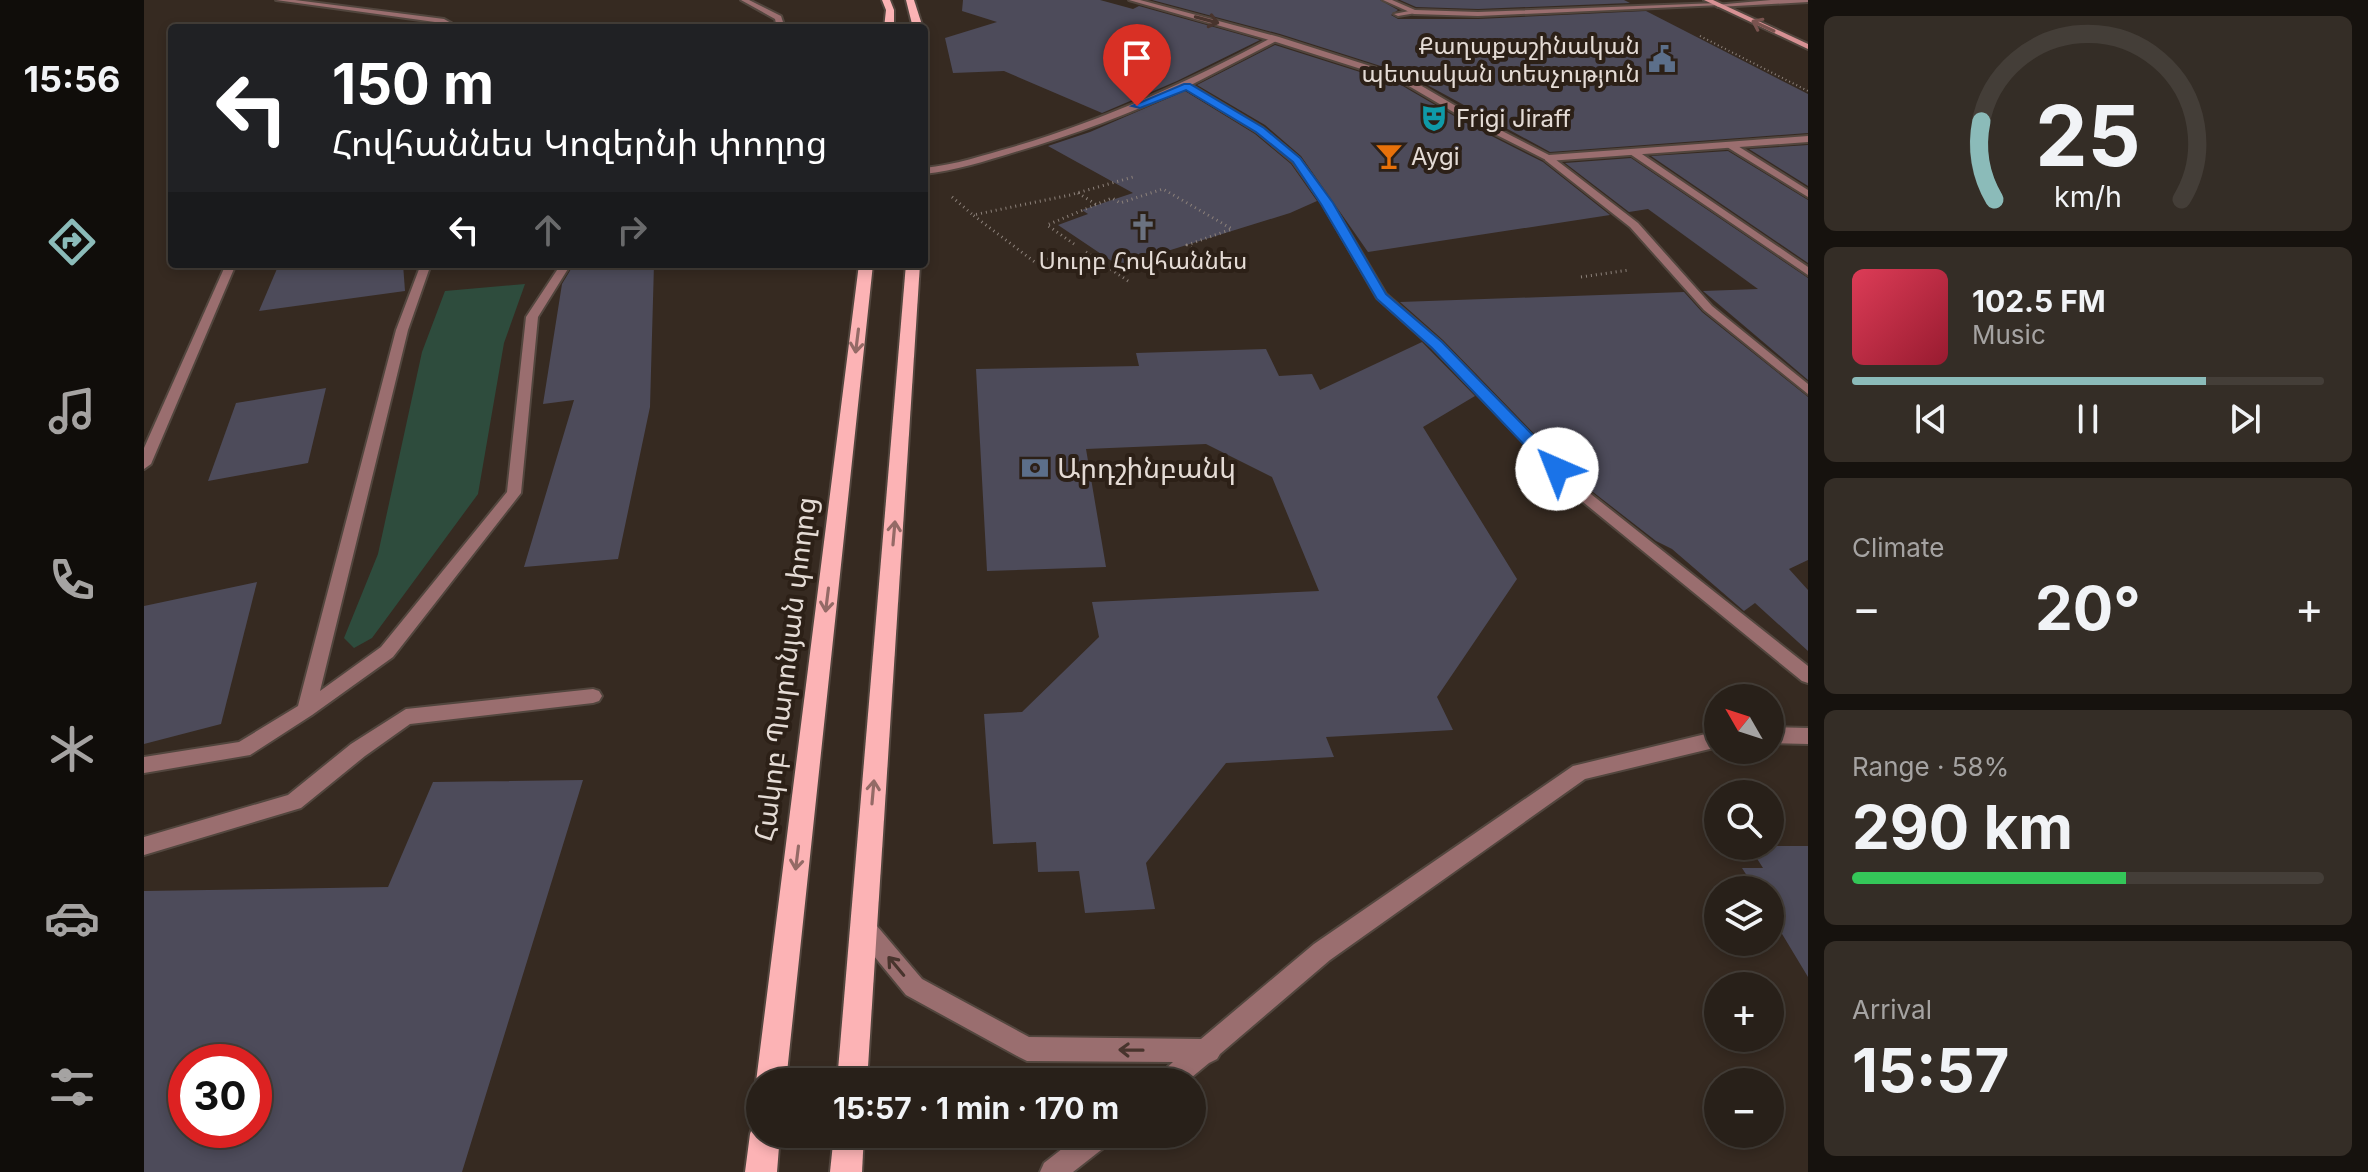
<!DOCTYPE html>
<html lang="en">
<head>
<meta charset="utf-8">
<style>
  body { margin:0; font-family:Inter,"Noto Sans Armenian",sans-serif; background:#342d26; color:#f1f3f6; height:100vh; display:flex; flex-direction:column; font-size:30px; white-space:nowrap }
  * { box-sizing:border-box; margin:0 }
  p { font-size:26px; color:#a5a3a2 }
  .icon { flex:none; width:44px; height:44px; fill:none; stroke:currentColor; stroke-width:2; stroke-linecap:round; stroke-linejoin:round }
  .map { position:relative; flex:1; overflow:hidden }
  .panel { display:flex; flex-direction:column; gap:16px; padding:16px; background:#16120e; width:560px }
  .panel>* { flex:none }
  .top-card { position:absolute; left:24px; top:24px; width:760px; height:244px; border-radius:8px; box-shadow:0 4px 12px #0003,0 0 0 2px #443e38; background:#202124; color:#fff; overflow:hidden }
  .needle { width:52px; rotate:309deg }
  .controls { position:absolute; left:1560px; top:684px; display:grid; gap:16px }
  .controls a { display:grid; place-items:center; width:80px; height:80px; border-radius:50%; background:#282019; box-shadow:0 4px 12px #0003,0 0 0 2px #443e38; font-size:40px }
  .speed { position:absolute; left:24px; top:1044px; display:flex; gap:16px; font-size:40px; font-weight:700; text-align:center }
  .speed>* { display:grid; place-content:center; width:104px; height:104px; border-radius:50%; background:#282019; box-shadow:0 4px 12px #0003,0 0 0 2px #443e38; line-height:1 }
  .speed .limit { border:12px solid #d22; background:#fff; color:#111 }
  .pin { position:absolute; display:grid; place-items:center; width:68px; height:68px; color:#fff; margin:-82px -34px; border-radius:50% 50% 50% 0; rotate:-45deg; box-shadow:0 0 8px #0007 }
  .pin .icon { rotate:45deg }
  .me { position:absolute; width:88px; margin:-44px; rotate:316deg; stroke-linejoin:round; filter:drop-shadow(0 0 6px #0008) }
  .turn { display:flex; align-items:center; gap:28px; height:168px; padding:0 32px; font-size:36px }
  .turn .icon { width:104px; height:104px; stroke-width:2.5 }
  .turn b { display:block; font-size:56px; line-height:68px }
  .lanes { display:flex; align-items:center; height:76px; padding:0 32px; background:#0003; justify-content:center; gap:40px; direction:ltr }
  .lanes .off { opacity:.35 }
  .big { font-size:60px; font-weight:700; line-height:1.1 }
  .panel .tile { flex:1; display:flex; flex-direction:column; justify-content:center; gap:12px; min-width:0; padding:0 28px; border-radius:12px; background:#342d26 }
  .panel .dial { align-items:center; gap:0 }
  .dial svg { height:208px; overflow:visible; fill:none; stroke:#443e38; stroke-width:7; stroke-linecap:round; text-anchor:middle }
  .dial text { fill:#f1f3f6; stroke:none }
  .song { display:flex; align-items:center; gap:24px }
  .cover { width:96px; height:96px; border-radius:12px; background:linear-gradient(135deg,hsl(350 70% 55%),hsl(350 70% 35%)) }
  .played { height:8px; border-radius:4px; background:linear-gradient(90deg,#8bbbb9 75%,#443e38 75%) }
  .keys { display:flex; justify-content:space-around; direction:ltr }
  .heat { display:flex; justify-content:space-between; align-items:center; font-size:44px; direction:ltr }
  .charge { height:12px; border-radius:6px; background:linear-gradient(90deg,#34c759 58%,#443e38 0) }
  .trip { position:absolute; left:602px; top:1068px; width:460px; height:80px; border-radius:40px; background:#282019; box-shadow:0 4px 12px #0003,0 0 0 2px #443e38; font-weight:700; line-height:80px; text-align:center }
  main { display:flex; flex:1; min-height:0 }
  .menu { display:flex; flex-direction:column; width:144px; justify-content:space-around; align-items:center; background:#100d0a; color:#a5a3a2 }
  .menu .icon { width:56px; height:56px }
  .menu .current { color:#8bbbb9 }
  .menu b { font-size:36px; color:#f1f3f6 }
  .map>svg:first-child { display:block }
</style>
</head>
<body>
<main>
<nav class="menu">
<b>15:56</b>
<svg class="icon current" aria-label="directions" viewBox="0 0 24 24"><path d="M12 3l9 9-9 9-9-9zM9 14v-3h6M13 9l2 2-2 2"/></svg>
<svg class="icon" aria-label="music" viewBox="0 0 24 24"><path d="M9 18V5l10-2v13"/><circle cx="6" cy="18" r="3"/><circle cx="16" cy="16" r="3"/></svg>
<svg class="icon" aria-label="phone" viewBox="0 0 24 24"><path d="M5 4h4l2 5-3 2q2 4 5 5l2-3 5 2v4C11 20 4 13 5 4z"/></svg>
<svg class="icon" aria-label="climate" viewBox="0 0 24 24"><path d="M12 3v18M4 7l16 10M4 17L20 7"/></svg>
<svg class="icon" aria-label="car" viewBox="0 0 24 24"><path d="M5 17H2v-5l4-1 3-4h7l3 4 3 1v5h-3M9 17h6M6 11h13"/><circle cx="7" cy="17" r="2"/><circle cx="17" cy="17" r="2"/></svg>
<svg class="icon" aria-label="filters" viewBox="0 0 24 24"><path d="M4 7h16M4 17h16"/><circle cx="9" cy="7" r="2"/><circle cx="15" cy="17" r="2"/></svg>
</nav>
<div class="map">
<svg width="1664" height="1172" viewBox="0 0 1664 1172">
  <rect width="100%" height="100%" fill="#362a21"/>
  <!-- green -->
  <polygon fill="#2e4c3d" points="381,284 360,343 334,494 228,638 210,648 200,638 234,554 278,352 301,291"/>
  <!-- building -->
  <g fill="#4d4b5a" fill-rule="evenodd">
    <polygon points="819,0 956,0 989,9 995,6 1116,40 1033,81 958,113 860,71 809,73 801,38 853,22 818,11"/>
    <polygon points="1008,0 1236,0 1254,10 1247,15 1254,19 1334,19 1502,11 1664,94 1664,133 1406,152 1265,75 1136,34"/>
    <polygon points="1256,0 1480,0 1486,3 1334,9 1272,7"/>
    <polygon points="1131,45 1257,85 1322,123 1399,162 1466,215 1224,252 1157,156 1121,125 1053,85"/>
    <polygon points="1041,91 1111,134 1147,164 1173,201 1146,213 975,266 914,225 944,214 938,210 989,193 904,146 946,132"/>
    <polygon points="1664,145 1664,186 1605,149"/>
    <polygon points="1584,151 1664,200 1664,263 1507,156"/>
    <polygon points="1487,158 1664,278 1664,380 1559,291 1614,289 1504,209 1485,212 1421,163"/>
    <polygon points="135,264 259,264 261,291 115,311"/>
    <polygon points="430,264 510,264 506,407 474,559 380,567 430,400 399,404 418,284"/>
    <polygon points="1540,292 1558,312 1664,397 1664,560 1645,569 1664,590 1664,651 1611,603 1600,611 1528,549 1512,541 1440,485 1299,340 1256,302"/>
    <polygon points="1278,342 1331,396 1279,427 1373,579 1293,697 1309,730 1182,737 1190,757 1082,763 1002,863 1011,909 941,913 935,871 894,872 892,842 849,844 840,714 878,712 955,637 948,602 1175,591 1128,477 1062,444 942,449 962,567 843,571 832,369 995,366 992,353 1122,349 1135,376 1168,374 1176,390"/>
    <polygon points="182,388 164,463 64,481 92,403"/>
    <polygon points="113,582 77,724 0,744 0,606"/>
    <path d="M439,780L318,1172H0V891L244,887L289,782ZM42,1062H110V1130H42Z"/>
    <polygon points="1605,846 1664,846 1664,977 1626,914 1626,890 1612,890 1598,868 1619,868"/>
  </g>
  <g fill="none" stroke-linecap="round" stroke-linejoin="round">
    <!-- service casing -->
    <g stroke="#52463e" stroke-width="4">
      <g id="service">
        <polygon points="132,0 151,0 300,19 316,28 307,28 298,23"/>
        <polygon points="597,0 605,0 637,16 641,28 633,28 631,19"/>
        <polygon points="1270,10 1272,13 1254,16 1250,14"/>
        <polygon points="1583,143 1589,143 1664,190 1664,197 1583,147"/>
        <polygon points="1486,150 1492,150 1664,267 1664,275 1486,154"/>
        <polygon points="82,264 92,264 7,464 0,469 0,448"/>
        <polygon points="277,264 287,264 264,330 176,691 237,647 363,492 382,317 417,264 427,264 394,317 377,493 249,657 168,715 106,755 0,773 0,757 95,742 154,706 252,330"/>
        <polygon points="449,689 455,691 458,696 455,701 449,703 266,724 221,756 157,808 0,855 0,837 144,795 207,744 262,709"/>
      </g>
    </g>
    <!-- minor casing -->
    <g stroke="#52463e" stroke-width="4">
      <g id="minor">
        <polygon points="1239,0 1248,0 1271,10 1334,12 1574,3 1577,5 1334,16 1270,14"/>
        <path d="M1129,37L1136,39L1047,85L1119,128L1155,158L1188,203L1242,294L1297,342L1438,487L1664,666V683L1658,681L1428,493L1289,348L1233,298L1178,203L1149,162L1113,132L1041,88C986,114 929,135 871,152C841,161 811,171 780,174V168C811,165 840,155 869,147C960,120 1046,81 1129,37Z"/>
        <polygon points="1401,156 1407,156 1494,223 1568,306 1664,384 1664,394 1560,310 1486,227 1401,160"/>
        <polygon points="1626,727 1664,728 1664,744 1626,743"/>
        <polygon points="1574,731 1574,747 1441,779 1186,960 1076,1054 1073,1059 1065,1063 1042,1082 1012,1082 1016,1074 1029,1062 883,1061 875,1057 762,995 711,933 708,926 711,919 719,915 727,919 778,979 885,1037 1057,1039 1170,944 1429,766"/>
        <polygon points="937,1134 969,1134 966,1143 929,1172 896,1172 900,1163"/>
      </g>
    </g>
    <!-- tertiary casing -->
    <g stroke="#52463e" stroke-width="4">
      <g id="tertiary">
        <polygon points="985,0 996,0 1135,37 1264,78 1329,116 1405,155 1664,136 1664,142 1404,161 1323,120 1258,82 1129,41"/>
        <polygon points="1627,0 1664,0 1664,2 1574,7 1571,5"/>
      </g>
    </g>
    <!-- secondary casing -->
    <g stroke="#52463e" stroke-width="4">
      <polygon id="secondary" points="1560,0 1569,0 1664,44 1664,49"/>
    </g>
    <!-- primary casing -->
    <g stroke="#52463e" stroke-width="4">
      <g id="primary">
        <polygon points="738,0 746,0 750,10 750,28 740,28 742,10"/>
        <polygon points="762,0 770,0 779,28 769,28"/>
        <polygon points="715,264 729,264 642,1082 616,1082 616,1091 612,1082"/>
        <polygon points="762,264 776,264 723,1082 693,1082"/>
        <polygon points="616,1121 616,1134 636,1134 633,1172 601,1172 606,1134 610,1123"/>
        <polygon points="690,1134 720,1134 718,1172 686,1172"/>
      </g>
    </g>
    <!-- path-far1 -->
    <polyline stroke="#8d827b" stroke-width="2" stroke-dasharray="1 3" stroke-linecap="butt" points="1556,36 1664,91"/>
    <!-- path -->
    <g stroke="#8d827b" stroke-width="3" stroke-dasharray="1 4" stroke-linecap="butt">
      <polyline points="934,193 953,205"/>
      <polyline points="808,197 829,215"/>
      <polyline points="930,244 903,225 968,198 976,203 1019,189 1088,229 1043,245 1053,252 1018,264 1007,257 970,271"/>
      <polyline points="942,252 987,283"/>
      <polyline points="904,259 892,263 829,215 926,195 989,177"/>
      <polyline points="1437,277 1485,270"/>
    </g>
    <!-- service -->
    <use href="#service" fill="#9a6e6f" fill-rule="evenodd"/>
    <!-- minor -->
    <use href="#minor" fill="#9a6e6f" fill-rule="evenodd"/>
    <!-- tertiary -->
    <use href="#tertiary" fill="#9a6e6f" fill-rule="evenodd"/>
    <!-- secondary -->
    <use href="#secondary" fill="#d79194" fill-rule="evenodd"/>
    <!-- primary -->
    <use href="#primary" fill="#fcb3b5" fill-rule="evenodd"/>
  </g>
  <!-- one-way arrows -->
  <defs><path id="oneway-shaft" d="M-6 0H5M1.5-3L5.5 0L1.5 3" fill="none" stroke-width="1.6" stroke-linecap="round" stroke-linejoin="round" transform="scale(2)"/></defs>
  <g stroke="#48342d">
    <use href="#oneway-shaft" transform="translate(1063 20) rotate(15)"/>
    <use href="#oneway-shaft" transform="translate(752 966) rotate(-130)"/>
    <use href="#oneway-shaft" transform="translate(987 1050) rotate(-179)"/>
  </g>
  <use stroke="#79534f" href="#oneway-shaft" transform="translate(1619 26) rotate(-155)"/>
  <g stroke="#946a66">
    <use href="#oneway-shaft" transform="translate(713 341) rotate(97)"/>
    <use href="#oneway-shaft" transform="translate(750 533) rotate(-85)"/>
    <use href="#oneway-shaft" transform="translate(683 600) rotate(97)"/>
    <use href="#oneway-shaft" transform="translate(729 792) rotate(-85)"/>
    <use href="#oneway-shaft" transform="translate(653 858) rotate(97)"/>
  </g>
  <!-- route -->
  <polygon fill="#1a73e8" stroke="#114b97" stroke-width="2" points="1040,84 1046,84 1120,128 1156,158 1189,203 1242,294 1298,342 1418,465 1418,473 1407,473 1288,348 1233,299 1177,204 1149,162 1112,132 1042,90 996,108 988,106"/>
  <!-- icons -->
  <defs>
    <g id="civic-bare" transform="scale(2.16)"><path d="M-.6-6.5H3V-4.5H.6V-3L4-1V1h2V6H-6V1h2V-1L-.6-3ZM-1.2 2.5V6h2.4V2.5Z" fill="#5c6f8a" stroke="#2c2017" stroke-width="2.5" paint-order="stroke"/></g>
    <g id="theatre-bare" transform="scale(2.16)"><path d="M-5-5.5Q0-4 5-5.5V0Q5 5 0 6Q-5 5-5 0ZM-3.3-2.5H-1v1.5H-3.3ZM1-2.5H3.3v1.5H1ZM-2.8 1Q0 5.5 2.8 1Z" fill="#0f9aa8" stroke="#2c2017" stroke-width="2.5" paint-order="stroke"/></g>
    <g id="bar-bare" transform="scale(2.16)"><path d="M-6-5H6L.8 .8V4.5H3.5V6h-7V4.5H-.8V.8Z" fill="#e8710a" stroke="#2c2017" stroke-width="2.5" paint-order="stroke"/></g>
    <g id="church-bare" transform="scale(2.16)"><path d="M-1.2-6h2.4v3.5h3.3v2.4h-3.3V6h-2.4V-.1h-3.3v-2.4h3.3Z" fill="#6b7280" stroke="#2c2017" stroke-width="2.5" paint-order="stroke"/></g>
    <g id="bank-bare" transform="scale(2.16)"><path d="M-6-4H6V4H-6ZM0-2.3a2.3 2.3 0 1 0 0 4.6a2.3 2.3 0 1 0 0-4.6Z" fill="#5c6f8a" stroke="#2c2017" stroke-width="2.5" paint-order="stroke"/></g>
  </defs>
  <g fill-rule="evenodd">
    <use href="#civic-bare" x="1518" y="59"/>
    <use href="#theatre-bare" x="1290" y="118"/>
    <use href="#bar-bare" x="1245" y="156"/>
    <use href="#church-bare" x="999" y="227"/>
    <use href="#bank-bare" x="891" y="468"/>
  </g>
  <g text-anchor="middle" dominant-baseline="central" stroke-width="8" stroke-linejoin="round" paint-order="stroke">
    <!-- far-poi labels -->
    <g font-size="24" fill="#e4dbd5" stroke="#2c2017" text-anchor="start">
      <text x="1496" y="45" text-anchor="end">Քաղաքաշինական<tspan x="1496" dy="28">պետական տեսչություն</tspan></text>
      <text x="1312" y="118">Frigi Jiraff</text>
      <text x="1267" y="156">Aygi</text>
      <text x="999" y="260" text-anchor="middle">Սուրբ Հովհաննես</text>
    </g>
    <!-- poi labels -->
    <g font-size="28" fill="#e4dbd5" stroke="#2c2017" text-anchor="start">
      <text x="913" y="468">Արդշինբանկ</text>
    </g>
    <!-- street labels -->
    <g font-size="28" fill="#e4dbd5" stroke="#2c2017">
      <text transform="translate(641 669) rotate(-83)">Հակոբ Պարոնյան փողոց</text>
    </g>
  </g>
</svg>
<div class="controls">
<a><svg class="needle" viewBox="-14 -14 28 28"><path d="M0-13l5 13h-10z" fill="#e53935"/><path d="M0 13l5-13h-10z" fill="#a5a3a2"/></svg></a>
<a><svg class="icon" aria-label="search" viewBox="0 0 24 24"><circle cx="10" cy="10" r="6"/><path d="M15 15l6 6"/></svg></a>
<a><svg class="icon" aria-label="layers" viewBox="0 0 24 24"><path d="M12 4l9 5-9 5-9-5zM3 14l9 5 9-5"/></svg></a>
<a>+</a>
<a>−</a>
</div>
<div class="speed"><div class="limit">30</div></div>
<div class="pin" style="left:993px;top:106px;background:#d93025"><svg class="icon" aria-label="arrive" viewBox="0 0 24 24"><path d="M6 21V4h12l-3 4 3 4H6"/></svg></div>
<svg class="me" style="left:1413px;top:469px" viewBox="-20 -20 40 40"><circle r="19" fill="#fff"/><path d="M0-13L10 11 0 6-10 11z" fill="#1a73e8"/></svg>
<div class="trip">15:57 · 1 min · 170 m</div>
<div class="top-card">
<div class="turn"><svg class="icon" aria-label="left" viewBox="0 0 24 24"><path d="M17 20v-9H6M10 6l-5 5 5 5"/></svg><div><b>150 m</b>Հովհաննես Կոզերնի փողոց</div></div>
<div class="lanes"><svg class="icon" aria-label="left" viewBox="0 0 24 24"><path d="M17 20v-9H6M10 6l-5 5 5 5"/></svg><svg class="icon off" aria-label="ahead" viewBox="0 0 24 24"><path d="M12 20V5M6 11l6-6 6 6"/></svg><svg class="icon off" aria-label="right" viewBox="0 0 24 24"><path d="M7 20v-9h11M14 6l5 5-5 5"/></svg></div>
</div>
</div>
<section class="panel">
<div class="tile dial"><svg viewBox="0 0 100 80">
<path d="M14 69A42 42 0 1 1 86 69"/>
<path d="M14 69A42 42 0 0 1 9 39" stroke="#8bbbb9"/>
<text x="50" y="56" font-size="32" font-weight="700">25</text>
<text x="50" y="72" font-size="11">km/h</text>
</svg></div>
<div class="tile">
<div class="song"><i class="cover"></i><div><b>102.5 FM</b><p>Music</p></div></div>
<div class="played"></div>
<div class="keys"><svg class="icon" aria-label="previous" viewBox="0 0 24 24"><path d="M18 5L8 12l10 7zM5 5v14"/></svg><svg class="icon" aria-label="pause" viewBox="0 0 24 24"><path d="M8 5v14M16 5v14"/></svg><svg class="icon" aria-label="next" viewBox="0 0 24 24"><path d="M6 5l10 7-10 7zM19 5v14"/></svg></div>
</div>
<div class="tile"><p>Climate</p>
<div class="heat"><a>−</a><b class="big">20°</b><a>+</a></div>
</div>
<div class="tile"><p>Range · 58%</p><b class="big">290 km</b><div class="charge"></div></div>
<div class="tile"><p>Arrival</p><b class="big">15:57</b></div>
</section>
</main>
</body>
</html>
